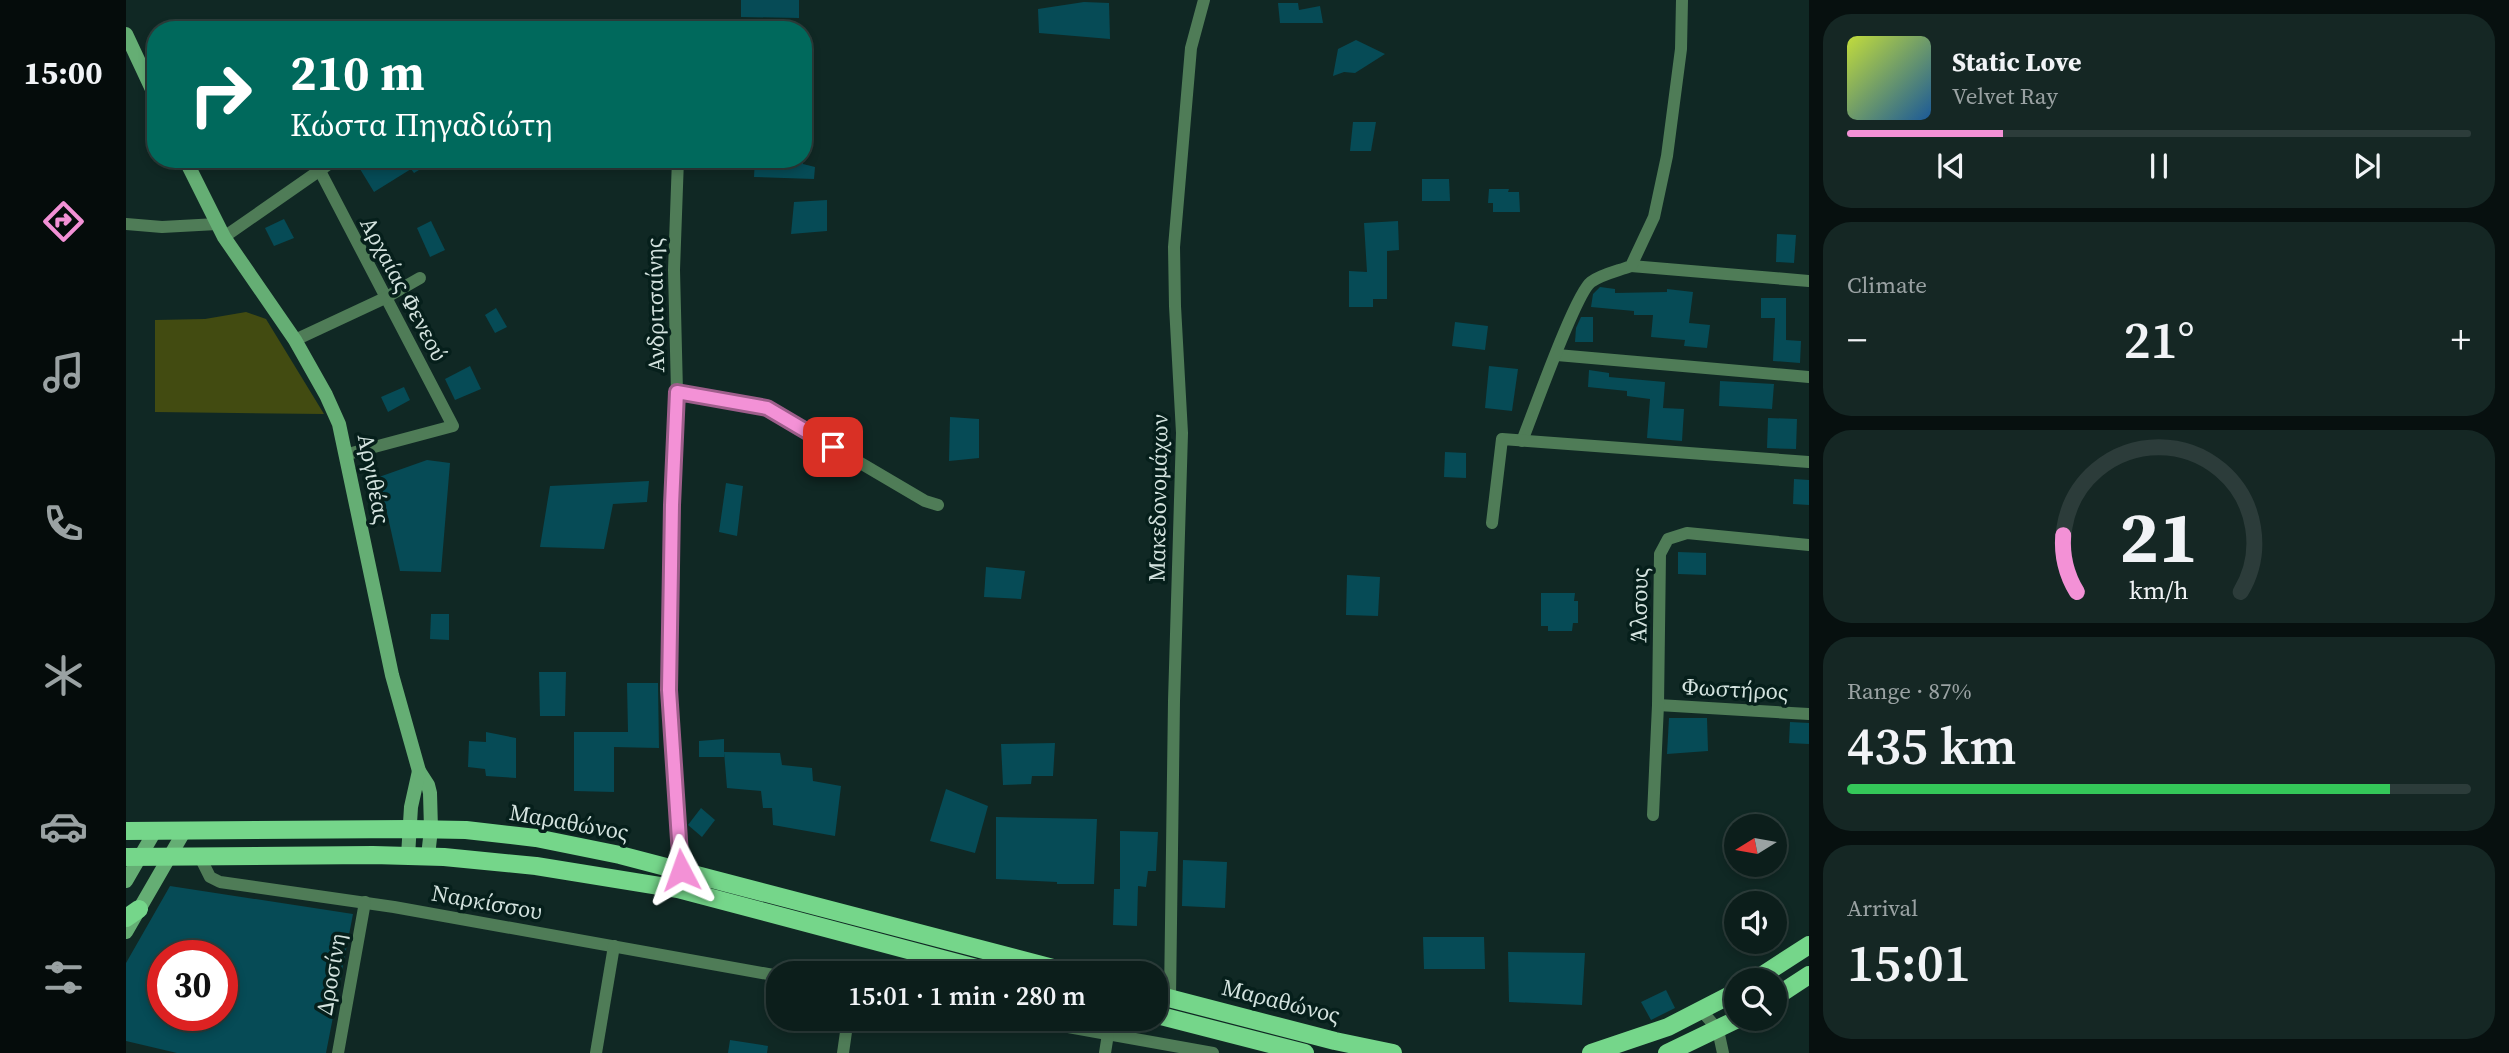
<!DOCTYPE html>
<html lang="en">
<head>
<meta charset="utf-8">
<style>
  body { margin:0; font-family:"Source Serif 4",serif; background:#152724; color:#f1f3f6; height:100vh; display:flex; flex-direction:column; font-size:26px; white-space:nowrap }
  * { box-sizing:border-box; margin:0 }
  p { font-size:23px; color:#9aa2a3 }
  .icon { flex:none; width:38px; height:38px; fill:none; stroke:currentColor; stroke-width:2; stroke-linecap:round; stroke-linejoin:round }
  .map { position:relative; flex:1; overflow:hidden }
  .details { display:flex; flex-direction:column; gap:14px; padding:14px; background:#07100f; width:700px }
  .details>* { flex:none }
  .top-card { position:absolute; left:21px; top:21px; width:665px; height:147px; border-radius:28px; box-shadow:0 4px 10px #0003,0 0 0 2px #2c3c3a; background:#00695c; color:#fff; overflow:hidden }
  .needle { width:46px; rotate:259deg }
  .tools { position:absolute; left:1598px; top:814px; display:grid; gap:14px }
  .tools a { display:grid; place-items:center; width:63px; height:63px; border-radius:50%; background:#0c1e1b; box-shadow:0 4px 10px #0003,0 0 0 2px #2c3c3a; font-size:35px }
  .speed { position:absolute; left:21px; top:940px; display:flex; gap:14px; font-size:35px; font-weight:700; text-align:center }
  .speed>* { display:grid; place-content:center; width:91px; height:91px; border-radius:50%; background:#0c1e1b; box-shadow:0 4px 10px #0003,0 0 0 2px #2c3c3a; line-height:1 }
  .speed .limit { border:10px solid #d22; background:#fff; color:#111 }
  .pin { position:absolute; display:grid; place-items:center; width:60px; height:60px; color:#fff; margin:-30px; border-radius:14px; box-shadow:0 4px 10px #0006 }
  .me { position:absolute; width:77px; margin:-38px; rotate:356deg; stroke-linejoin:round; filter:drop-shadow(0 0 5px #0008) }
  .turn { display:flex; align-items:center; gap:24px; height:147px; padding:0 28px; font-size:32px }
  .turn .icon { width:91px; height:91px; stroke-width:2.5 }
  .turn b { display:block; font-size:49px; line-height:60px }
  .big { font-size:52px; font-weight:600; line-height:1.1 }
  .details .widget { flex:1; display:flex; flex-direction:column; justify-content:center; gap:10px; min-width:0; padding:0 24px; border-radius:28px; background:#152724 }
  .details .dial { align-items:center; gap:0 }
  .dial svg { height:182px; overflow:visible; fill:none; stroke:#2c3c3a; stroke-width:7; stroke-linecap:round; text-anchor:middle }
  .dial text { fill:#f1f3f6; stroke:none }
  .song { display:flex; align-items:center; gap:21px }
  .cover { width:84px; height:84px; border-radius:10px; background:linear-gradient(135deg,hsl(70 70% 55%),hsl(210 70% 35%)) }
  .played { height:7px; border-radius:4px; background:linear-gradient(90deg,#f391d6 25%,#2c3c3a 25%) }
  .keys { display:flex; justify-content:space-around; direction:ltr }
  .heat { display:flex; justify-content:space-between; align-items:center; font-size:38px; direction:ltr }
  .charge { height:10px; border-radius:5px; background:linear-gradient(90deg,#34c759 87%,#2c3c3a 0) }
  .trip { position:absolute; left:640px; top:961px; width:402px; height:70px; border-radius:28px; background:#0c1e1b; box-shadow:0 4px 10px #0003,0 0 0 2px #2c3c3a; font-weight:600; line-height:70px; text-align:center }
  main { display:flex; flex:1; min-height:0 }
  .dock { display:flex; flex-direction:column; width:126px; justify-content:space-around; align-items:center; background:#050c0b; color:#9aa2a3 }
  .dock .icon { width:49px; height:49px }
  .dock .selected { color:#f391d6 }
  .dock b { font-size:32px; color:#f1f3f6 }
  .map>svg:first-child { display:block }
</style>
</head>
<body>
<main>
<nav class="dock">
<b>15:00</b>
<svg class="icon selected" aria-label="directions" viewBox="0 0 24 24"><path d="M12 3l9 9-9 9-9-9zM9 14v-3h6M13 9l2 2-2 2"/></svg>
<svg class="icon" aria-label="music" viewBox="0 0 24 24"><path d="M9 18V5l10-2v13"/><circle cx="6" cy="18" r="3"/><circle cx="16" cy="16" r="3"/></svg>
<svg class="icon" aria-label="phone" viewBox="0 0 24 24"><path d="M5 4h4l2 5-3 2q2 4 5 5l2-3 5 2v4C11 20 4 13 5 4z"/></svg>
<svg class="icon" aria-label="climate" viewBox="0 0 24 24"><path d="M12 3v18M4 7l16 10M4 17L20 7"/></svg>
<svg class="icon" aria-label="car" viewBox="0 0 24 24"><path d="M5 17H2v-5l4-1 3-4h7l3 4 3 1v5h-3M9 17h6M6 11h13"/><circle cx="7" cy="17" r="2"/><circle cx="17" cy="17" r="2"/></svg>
<svg class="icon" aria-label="filters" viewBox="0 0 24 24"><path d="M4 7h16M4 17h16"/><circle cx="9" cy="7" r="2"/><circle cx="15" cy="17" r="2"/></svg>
</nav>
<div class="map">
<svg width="1683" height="1053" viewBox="0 0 1683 1053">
  <rect width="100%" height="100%" fill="#102824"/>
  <!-- green -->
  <polygon fill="#424b11" points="120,312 140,319 198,414 29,412 29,320 79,319"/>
  <!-- building -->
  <g fill="#064b56" fill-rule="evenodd">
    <polygon points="615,0 673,0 673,18 615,17"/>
    <polygon points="958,2 983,3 984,39 913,33 912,9"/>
    <polygon points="1152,3 1172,3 1173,10 1194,6 1197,23 1154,23"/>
    <polygon points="1230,40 1259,54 1229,73 1218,72 1207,76 1212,49"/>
    <polygon points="1227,122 1250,122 1245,151 1224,151"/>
    <polygon points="250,159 311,159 288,173 285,169 248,192 234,169"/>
    <polygon points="629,159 677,159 677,164 689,167 688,179 628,177"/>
    <polygon points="1296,179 1323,179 1324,201 1296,201"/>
    <polygon points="1363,189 1383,189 1382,192 1393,192 1394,212 1367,212 1367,203 1362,203"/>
    <polygon points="701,200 701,231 665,234 668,202"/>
    <polygon points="158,219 168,238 148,246 139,228"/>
    <polygon points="305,221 319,250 304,257 291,228"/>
    <polygon points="1272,221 1273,250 1261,251 1261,299 1247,299 1247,307 1223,307 1223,271 1241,272 1238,223"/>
    <polygon points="1651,234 1670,235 1668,263 1650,262"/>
    <polygon points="1474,287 1489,289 1489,293 1541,292 1541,289 1567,292 1563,323 1584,325 1581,348 1558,346 1559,340 1525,337 1527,315 1508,315 1508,311 1465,307 1467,294"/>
    <polygon points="1635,298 1660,298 1660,340 1675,341 1674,363 1647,361 1649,318 1635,318"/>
    <polygon points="370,308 381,327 369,333 359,315"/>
    <polygon points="1455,317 1467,317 1467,342 1449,342 1450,328"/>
    <polygon points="1329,322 1362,326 1359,350 1326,346"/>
    <polygon points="344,366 355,389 329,400 319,379"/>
    <polygon points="1363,366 1392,369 1386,411 1359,408"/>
    <polygon points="1463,370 1483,373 1483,377 1539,382 1537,408 1558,409 1556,441 1521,438 1524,399 1501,396 1501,391 1462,387"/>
    <polygon points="1594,381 1648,384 1646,409 1593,406"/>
    <polygon points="278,387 284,400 262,412 255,397"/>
    <polygon points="824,417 853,419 853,458 823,461"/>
    <polygon points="1642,418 1671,419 1670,449 1641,448"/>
    <polygon points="1319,452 1340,453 1340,478 1318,477"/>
    <polygon points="301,460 324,463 315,572 274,571 253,477"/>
    <polygon points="1668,479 1683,480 1683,505 1667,504"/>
    <polygon points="523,481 521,502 487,504 478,549 414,547 424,486"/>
    <polygon points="600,483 617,486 611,536 593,532"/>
    <polygon points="1552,552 1580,553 1580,575 1552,574"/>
    <polygon points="860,567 899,571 895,599 858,597"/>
    <polygon points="1221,575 1254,577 1252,616 1220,615"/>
    <polygon points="1415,593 1449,593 1448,601 1452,601 1452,623 1447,623 1446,631 1422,631 1422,626 1415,626"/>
    <polygon points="305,614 323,614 323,640 304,639"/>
    <polygon points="413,672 440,672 439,716 414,716"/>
    <polygon points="501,683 532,683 533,748 488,747 488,792 448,791 448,732 502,732"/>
    <polygon points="1543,718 1581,718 1582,751 1541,754"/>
    <polygon points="1664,722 1683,723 1683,744 1663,743"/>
    <polygon points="360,732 390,738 390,778 360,776 359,769 342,767 343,741 360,742"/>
    <polygon points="598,739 598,757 573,757 573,741"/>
    <polygon points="929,743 927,776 906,776 905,784 877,785 875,744"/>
    <polygon points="598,752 654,753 656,765 686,768 687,781 715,786 709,836 647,825 646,808 637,808 635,791 601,788"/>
    <polygon points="820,789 862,806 849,853 804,841"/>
    <polygon points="575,808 589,820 576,837 562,825"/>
    <polygon points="870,817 971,819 968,884 931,884 931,882 870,879"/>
    <polygon points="994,831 1032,832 1030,871 1022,871 1020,887 1012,886 1011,926 987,925 988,889 994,889"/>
    <polygon points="1057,860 1101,862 1099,908 1056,906"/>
    <path d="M44,886L227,914L200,1053H51L0,1041V963ZM37,956H96V1015H37Z"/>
    <polygon points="1297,937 1358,937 1359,969 1298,969"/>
    <polygon points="1382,952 1459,953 1456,1005 1383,1002"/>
    <polygon points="1540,990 1549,1008 1525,1020 1515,1002"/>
    <polygon points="604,1040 642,1046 641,1053 602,1053"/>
  </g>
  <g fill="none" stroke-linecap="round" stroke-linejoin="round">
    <!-- street -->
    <g stroke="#4f7c57" stroke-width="12">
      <polyline points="552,159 548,270 551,392 546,505 543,690 555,870"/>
      <polyline points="194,171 327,426 222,454"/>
      <polyline points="0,224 36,227 91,224"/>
      <polyline points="98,237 210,159"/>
      <polyline points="1505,266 1683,281"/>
      <polyline points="169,340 259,298 294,278"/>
      <polyline points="1431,355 1683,377"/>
      <polyline points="551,392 641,408 799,501 812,505"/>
      <path d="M1396,441C1407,414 1449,294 1465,282C1476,274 1492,271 1505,266L1528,217L1541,156L1555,49L1556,0"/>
      <polyline points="1366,523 1376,439 1683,462"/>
      <polyline points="1532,705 1683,714"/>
      <polyline points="1527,815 1532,705 1534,554 1542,539 1561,533 1683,545"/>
      <polyline points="74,857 84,877 94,882 268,907 653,976"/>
      <polyline points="1044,998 1048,701 1056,433 1049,306 1048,247 1065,48 1078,0"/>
      <polyline points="1576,1011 1592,1030 1597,1053"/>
      <polyline points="892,1018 1087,1053"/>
      <polyline points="212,1053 239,902"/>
      <polyline points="470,1053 488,946"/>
      <polyline points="717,1053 722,1018"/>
      <polyline points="979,1053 982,1034"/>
    </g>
    <!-- secondary -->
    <g stroke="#65ae74" stroke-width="14">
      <polyline points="0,34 30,98"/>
      <polyline points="59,159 98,237 169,340 200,395 213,424 266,675 293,771 302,785 304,793 305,829 302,856"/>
      <polyline points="282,856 285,807 293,771"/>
      <polyline points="0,881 29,831"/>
      <polyline points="0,932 59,830"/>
    </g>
    <!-- primary -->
    <g stroke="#75d68a" stroke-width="18">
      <polyline points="0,831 284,829 340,830 410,838 494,855 946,973"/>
      <polyline points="0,857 247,855 318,857 410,866 552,889 869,973"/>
      <polyline points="0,918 13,909"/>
      <polyline points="1629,980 1683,945"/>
      <polyline points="1031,995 1209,1041 1267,1053"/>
      <polyline points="1648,998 1683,975"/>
      <polyline points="1031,1015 1179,1053"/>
      <polyline points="1465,1053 1542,1027 1610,992"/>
      <polyline points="1541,1053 1614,1018"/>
    </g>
  </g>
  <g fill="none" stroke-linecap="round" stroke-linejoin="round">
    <!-- route casing -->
    <g stroke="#9e5e8b" stroke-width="18">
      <polyline id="route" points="555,870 543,690 546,505 551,392 641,408 707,447"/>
    </g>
    <!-- route -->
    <use href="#route" stroke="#f391d6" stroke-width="12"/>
  </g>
  <g text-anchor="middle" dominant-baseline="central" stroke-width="7" stroke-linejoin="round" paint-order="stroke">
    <!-- street labels -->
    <g font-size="23" fill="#d4e3df" stroke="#061f1b">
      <text transform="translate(278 289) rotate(62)">Αρχαίας Φενεού</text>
      <text transform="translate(529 305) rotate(-91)">Ανδριτσαίνης</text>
      <text transform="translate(248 479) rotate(79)">Αργιθέας</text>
      <text transform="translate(1032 498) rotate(-89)">Μακεδονομάχων</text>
      <text transform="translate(1513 605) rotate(-89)">Άλσους</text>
      <text transform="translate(1609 689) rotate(3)">Φωστήρος</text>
      <text transform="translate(443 822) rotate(10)">Μαραθώνος</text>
      <text transform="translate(361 902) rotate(10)">Ναρκίσσου</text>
      <text transform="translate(205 974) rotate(-80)">Δροσίνη</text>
      <text transform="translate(1155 1001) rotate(14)">Μαραθώνος</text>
    </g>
  </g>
</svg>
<div class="tools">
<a><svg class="needle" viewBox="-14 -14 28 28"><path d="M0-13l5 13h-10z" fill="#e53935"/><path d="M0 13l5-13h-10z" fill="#9aa2a3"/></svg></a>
<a><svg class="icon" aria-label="sound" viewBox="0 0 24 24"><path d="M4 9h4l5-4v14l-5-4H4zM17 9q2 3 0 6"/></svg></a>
<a><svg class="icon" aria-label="search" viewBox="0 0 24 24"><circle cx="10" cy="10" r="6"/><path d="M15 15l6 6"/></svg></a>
</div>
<div class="speed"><div class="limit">30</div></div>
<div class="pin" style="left:707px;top:447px;background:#d93025"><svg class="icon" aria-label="arrive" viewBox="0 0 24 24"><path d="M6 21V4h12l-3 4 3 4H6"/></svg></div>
<svg class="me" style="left:555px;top:870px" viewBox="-20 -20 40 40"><path d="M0-17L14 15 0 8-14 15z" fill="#f391d6" stroke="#fff" stroke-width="4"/></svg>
<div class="trip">15:01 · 1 min · 280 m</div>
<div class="top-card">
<div class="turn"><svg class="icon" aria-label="right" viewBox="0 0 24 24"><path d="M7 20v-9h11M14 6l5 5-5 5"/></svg><div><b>210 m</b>Κώστα Πηγαδιώτη</div></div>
</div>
</div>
<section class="details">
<div class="widget">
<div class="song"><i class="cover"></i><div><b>Static Love</b><p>Velvet Ray</p></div></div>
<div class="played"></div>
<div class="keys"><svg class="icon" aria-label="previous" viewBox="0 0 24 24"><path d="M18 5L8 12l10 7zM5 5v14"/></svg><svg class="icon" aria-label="pause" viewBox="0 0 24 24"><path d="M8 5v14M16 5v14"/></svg><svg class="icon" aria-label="next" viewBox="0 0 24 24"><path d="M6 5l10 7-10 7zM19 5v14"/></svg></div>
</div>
<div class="widget"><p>Climate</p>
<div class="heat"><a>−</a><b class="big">21°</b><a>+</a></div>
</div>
<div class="widget dial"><svg viewBox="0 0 100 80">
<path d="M14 69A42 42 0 1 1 86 69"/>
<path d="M14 69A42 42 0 0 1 8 44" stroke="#f391d6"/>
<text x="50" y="56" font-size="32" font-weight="700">21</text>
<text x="50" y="72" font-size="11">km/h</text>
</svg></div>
<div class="widget"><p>Range · 87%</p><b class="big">435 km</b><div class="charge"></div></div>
<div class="widget"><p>Arrival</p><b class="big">15:01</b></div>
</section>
</main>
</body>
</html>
